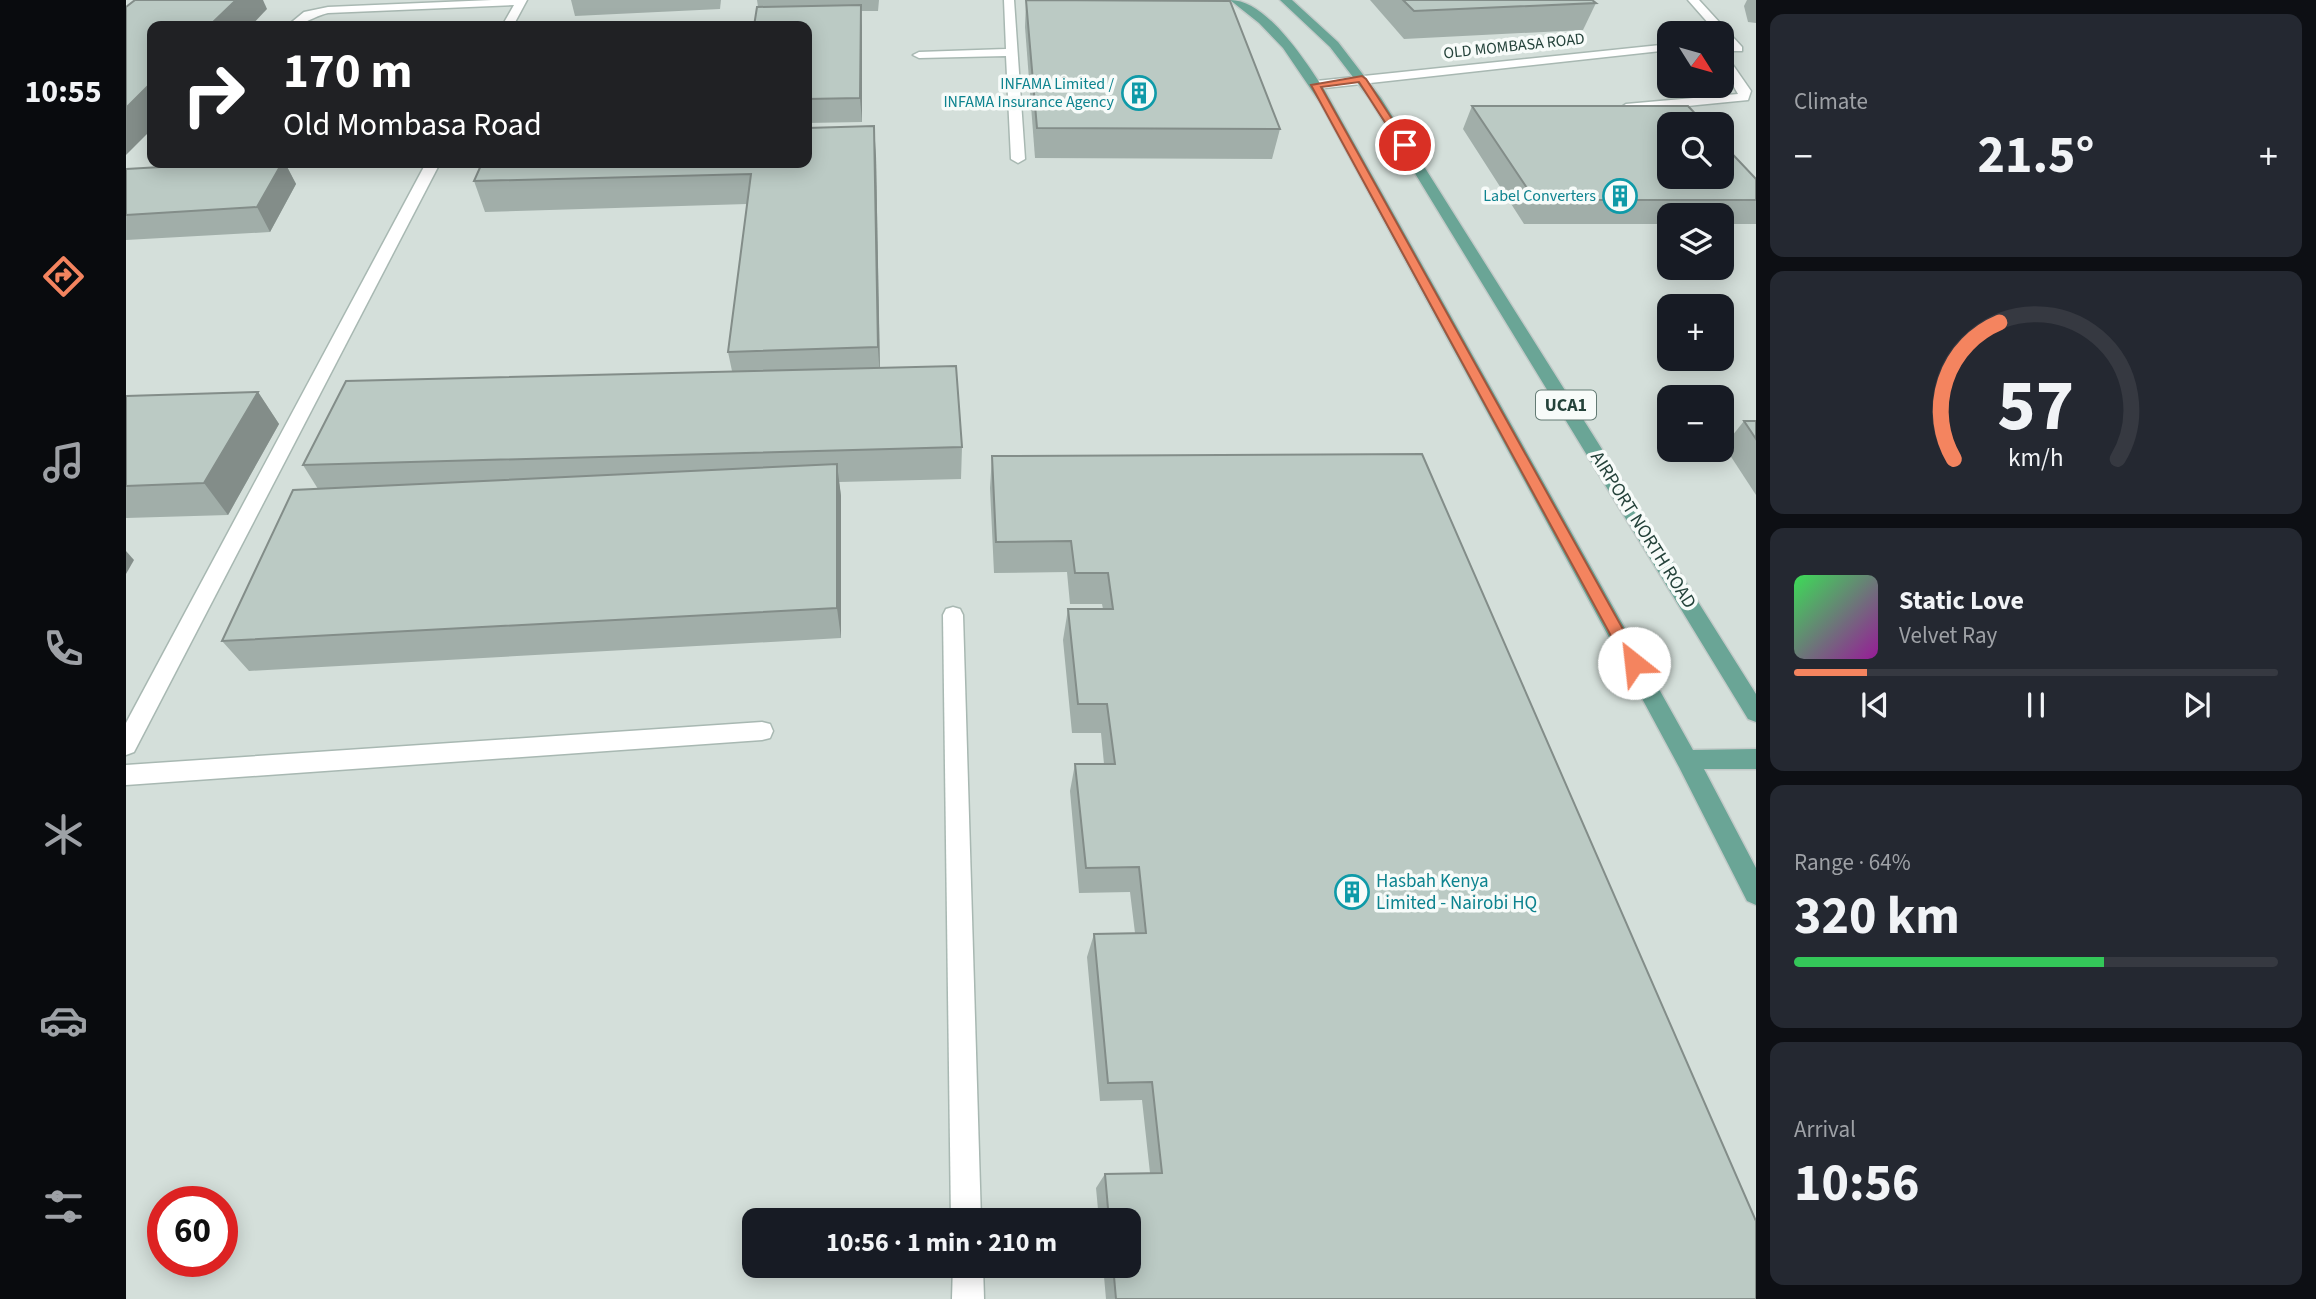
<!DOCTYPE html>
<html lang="en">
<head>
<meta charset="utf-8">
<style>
  body { margin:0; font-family:"Source Sans 3",sans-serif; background:#242831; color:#f1f3f6; height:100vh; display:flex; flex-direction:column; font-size:26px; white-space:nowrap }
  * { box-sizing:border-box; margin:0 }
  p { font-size:23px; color:#9ea1a6 }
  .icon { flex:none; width:38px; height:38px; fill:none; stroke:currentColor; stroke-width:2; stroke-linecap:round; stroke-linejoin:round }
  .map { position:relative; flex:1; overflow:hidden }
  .drawer { display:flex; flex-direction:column; gap:14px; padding:14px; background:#0d0f14; width:560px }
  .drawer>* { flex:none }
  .top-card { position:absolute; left:21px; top:21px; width:665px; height:147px; border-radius:14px; box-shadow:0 4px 18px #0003; background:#202124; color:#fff; overflow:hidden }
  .needle { width:46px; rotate:127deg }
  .tools { position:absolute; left:1531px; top:21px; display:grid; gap:14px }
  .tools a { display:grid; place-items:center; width:77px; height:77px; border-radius:14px; background:#171b24; box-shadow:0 4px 18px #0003; font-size:35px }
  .speed { position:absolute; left:21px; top:1186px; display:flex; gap:14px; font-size:35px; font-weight:700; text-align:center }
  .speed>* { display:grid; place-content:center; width:91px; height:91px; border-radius:50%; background:#171b24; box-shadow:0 4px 18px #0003; line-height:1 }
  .speed .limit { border:10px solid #d22; background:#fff; color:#111 }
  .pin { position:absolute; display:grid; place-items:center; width:60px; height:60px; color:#fff; margin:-30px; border:4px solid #fff; border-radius:50%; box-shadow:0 2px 7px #0007 }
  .me { position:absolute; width:77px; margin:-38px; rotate:331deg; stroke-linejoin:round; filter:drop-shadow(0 0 5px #0008) }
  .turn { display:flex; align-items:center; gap:24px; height:147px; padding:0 21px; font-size:32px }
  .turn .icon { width:91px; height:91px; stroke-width:2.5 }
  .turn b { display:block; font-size:49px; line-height:60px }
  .big { font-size:52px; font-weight:700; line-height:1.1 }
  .drawer .widget { flex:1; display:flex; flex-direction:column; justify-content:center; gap:10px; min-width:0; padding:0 24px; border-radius:14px; background:#242831 }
  .drawer .dial { align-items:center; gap:0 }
  .dial svg { height:182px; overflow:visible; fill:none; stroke:#363941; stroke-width:7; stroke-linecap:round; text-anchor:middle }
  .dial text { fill:#f1f3f6; stroke:none }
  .song { display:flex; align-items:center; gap:21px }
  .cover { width:84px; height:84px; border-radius:10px; background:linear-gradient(135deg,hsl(130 70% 55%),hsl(300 70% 35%)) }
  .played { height:7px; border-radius:4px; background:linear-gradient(90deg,#f4845f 15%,#363941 15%) }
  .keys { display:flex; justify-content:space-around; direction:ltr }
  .heat { display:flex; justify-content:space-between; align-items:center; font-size:38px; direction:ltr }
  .charge { height:10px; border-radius:5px; background:linear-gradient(90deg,#34c759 64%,#363941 0) }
  .trip { position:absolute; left:616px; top:1208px; width:399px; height:70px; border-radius:14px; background:#171b24; box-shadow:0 4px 18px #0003; font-weight:700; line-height:70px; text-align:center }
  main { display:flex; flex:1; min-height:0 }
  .dock { display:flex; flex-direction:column; width:126px; justify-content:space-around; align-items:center; background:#090b0e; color:#9ea1a6 }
  .dock .icon { width:49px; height:49px }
  .dock .on { color:#f4845f }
  .dock b { font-size:32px; color:#f1f3f6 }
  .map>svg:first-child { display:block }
</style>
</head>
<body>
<main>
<nav class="dock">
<b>10:55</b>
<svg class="icon on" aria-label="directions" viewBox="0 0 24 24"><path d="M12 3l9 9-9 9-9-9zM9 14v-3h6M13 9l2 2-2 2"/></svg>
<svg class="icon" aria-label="music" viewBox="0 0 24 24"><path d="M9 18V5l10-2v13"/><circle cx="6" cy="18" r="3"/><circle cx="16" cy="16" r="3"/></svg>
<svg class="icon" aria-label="phone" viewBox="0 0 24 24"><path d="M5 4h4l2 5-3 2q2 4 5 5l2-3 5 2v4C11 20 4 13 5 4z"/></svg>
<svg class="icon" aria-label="climate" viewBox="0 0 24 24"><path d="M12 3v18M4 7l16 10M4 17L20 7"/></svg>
<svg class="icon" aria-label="car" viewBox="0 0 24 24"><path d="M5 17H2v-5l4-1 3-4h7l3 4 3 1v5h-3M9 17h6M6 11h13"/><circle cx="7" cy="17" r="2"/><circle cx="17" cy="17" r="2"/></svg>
<svg class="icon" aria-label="filters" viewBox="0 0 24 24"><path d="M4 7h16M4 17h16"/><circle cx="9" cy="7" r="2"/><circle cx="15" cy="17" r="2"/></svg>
</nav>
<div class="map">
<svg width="1630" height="1299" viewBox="0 0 1630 1299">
  <rect width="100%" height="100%" fill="#e6efeb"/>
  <!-- built -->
  <path fill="#d4dfda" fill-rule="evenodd" d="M0,0H1630V1299H0ZM26,26H681V163H26ZM1544,33H1596V86H1544ZM1544,124H1596V177H1544ZM1544,215H1596V268H1544ZM1544,306H1596V359H1544ZM1544,397H1596V450H1544ZM37,1202H96V1262H37ZM628,1220H1003V1265H628Z"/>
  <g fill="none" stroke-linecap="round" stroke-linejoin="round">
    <!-- service casing -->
    <g stroke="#a8b8b2" stroke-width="3">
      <g id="service">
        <path d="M366,0H401L387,26H376L388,5L202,13C187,16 176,27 161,26L178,12L202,7Z"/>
        <polygon points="878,0 888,0 899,159 892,163 885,159 880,56 793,58 787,55 793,52 880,49"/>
        <polygon points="1562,0 1573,0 1616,47 1616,51 1608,51 1596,38 1596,33 1591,33"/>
        <polygon points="1544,44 1544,50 1190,89 1184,85 1190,81"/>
        <polygon points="1596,54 1600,55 1625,91 1622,100 1500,112 1494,108 1500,104 1612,94 1596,66"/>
        <polygon points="300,163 314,163 8,752 0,755 0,723"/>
        <polygon points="827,607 834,609 837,615 855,1220 825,1220 817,615 820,609"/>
        <polygon points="636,722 644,724 647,731 644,738 636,740 0,785 0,765"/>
        <polygon points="827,1265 857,1265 858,1299 826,1299"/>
      </g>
    </g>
    <!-- primary casing -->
    <g stroke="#c2cac8" stroke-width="3">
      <g id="primary">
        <path d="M1104,0C1141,0 1179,61 1198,89L1567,750L1630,749V769H1578L1630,868V905L1621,901L1553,767L1195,104L1157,48L1133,23Z"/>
        <polygon points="1154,0 1166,0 1212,42 1255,98 1630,694 1630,722 1622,719 1243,98 1204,47"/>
      </g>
    </g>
    <!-- service -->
    <use href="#service" fill="#fff" fill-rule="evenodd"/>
    <!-- primary -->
    <use href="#primary" fill="#6aa596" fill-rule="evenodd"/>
  </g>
  <!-- wall -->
  <g fill="#a1aea9">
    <polygon points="445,0 595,0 594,9 449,16"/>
    <polygon points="631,0 753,0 752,11 735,11 736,122 681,123 681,26 632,7"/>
    <polygon points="900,0 1154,129 1146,159 909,158 899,27"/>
    <polygon points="1244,0 1466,0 1470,3 1457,30 1278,39"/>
    <polygon points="1621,0 1630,0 1630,23 1622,22 1618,6"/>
    <polygon points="1346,106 1630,179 1630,224 1596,224 1596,215 1544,215 1544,224 1398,224 1337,129"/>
    <polygon points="750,156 754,368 836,447 835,479 713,482 715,496 715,638 123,671 96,641 192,489 177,465 606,371 602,352 621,204 359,212 348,181"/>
    <polygon points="105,163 159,163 170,184 144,232 0,240 0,169"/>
    <polygon points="132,392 153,424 102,515 0,518 0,396"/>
    <polygon points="1618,421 1630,421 1630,495 1598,446"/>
    <polygon points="1296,454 1630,1299 980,1299 977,1265 1003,1265 1003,1220 973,1220 970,1188 979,1174 1024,1173 1016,1100 974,1101 961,957 968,934 1009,933 1004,892 953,893 944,791 949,764 978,764 975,733 946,733 937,640 942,609 977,609 976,604 944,604 941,572 868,573 864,488 866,456"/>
  </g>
  <!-- shaded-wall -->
  <g fill="#838d89">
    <polygon points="110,0 137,0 141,9 125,26 83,26"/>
    <polygon points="735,5 736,27 736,122 734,98"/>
    <polygon points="26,82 26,129 0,155 0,108"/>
    <polygon points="748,126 750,156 754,378 752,347"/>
    <polygon points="156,163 159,163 170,184 144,232 131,207"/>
    <polygon points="132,392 153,424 102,515 78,483"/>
    <polygon points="711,464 715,496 715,638 711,608"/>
    <polygon points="0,551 8,560 0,574"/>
  </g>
  <!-- building -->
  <g fill="#bbcac4" stroke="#838d89" stroke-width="2">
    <polygon points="9,0 110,0 83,26 26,26 26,82 0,108 0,7"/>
    <polygon points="900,0 1104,1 1154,129 911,128"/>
    <polygon points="1277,0 1466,0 1470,3 1288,11"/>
    <polygon points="735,5 734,98 681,99 681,26 628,26 631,7"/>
    <polygon points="1346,106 1562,106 1579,124 1544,124 1544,177 1596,177 1596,143 1630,179 1630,200 1409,200"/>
    <polygon points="748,126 752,347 602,352 625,174 348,181 356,163 681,163 681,128"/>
    <polygon points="105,163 156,163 131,207 0,215 0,169"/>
    <polygon points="830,366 836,447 177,465 220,381"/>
    <polygon points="132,392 78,483 0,486 0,396"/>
    <polygon points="1618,421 1630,421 1630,439"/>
    <polygon points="1296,454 1630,1221 1630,1299 990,1299 987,1265 1003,1265 1003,1220 983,1220 979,1174 1036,1173 1026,1082 982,1083 968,934 1020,933 1013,867 960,868 949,764 989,764 981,704 952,704 942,609 987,609 982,573 949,573 945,541 870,542 866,456"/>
    <polygon points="711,464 711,608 96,641 167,490"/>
  </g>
  <!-- route -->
  <polygon fill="#f4845f" stroke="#9f563e" stroke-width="2" points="1236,76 1240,79 1283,145 1282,147 1275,147 1233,82 1195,87 1513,658 1516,663 1513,667 1502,667 1185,85"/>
  <!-- icons -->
  <defs>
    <g id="building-ring" transform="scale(1.75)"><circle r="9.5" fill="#f7fbf9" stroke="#0f9aa8" stroke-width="1.5"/><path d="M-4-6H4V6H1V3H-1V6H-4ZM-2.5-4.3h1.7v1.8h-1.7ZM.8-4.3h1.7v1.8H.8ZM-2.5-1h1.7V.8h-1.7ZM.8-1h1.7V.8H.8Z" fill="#0f9aa8"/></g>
  </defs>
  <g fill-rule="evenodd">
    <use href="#building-ring" x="1013" y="93"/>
    <use href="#building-ring" x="1494" y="196"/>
    <use href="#building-ring" x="1226" y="892"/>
  </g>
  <g text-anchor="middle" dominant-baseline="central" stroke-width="7" stroke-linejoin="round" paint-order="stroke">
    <!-- far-street labels -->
    <g font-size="16" fill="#24423a" stroke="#f7fbf9">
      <text transform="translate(1388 46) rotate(-6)">OLD MOMBASA ROAD</text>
    </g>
    <!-- far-culture labels -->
    <g font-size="16" fill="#0d838f" stroke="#f7fbf9" text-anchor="end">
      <text x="988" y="84">INFAMA Limited /<tspan x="988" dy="18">INFAMA Insurance Agency</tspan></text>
      <text x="1470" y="196">Label Converters</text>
    </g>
    <!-- shield labels -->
    <rect fill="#f7fbf9" stroke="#637a73" stroke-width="2" x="1410" y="390.5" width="60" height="29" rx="5"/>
    <g font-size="18" font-weight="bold" fill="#24423a">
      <text x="1440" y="405">UCA1</text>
    </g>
    <!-- street labels -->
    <g font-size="19" fill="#24423a" stroke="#f7fbf9">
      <text transform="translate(1517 530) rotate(58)">AIRPORT NORTH ROAD</text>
    </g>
    <!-- culture labels -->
    <g font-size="19" fill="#0d838f" stroke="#f7fbf9" text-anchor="start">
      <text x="1250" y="881">Hasbah Kenya<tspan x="1250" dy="22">Limited - Nairobi HQ</tspan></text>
    </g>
  </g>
</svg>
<div class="tools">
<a><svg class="needle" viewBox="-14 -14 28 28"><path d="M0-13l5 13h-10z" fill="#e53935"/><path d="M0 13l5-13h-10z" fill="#9ea1a6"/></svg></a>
<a><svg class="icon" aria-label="search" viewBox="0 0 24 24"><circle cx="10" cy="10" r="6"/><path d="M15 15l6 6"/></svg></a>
<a><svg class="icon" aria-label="layers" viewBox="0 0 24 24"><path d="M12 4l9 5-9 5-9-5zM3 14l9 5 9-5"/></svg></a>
<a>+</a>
<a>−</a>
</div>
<div class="speed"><div class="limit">60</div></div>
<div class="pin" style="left:1279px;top:145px;background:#d93025"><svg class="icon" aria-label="arrive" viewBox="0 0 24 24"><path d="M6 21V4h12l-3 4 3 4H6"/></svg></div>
<svg class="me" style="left:1508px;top:663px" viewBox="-20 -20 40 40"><circle r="19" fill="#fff"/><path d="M0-13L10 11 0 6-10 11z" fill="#f4845f"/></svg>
<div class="trip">10:56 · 1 min · 210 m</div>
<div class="top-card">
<div class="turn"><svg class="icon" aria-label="right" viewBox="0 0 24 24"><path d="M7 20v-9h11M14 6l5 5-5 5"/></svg><div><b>170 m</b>Old Mombasa Road</div></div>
</div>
</div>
<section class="drawer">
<div class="widget"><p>Climate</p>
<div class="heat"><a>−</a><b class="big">21.5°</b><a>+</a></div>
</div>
<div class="widget dial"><svg viewBox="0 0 100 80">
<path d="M14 69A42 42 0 1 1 86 69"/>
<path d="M14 69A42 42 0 0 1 34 9" stroke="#f4845f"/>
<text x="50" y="56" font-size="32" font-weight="700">57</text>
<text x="50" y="72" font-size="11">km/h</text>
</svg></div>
<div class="widget">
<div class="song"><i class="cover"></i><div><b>Static Love</b><p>Velvet Ray</p></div></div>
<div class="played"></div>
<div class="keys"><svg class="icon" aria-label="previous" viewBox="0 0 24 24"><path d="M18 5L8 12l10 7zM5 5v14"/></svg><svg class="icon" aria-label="pause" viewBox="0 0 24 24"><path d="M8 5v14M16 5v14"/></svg><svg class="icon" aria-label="next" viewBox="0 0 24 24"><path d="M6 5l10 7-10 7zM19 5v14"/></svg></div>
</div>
<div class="widget"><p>Range · 64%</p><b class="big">320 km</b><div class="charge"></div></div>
<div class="widget"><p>Arrival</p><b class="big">10:56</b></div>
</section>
</main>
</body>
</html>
